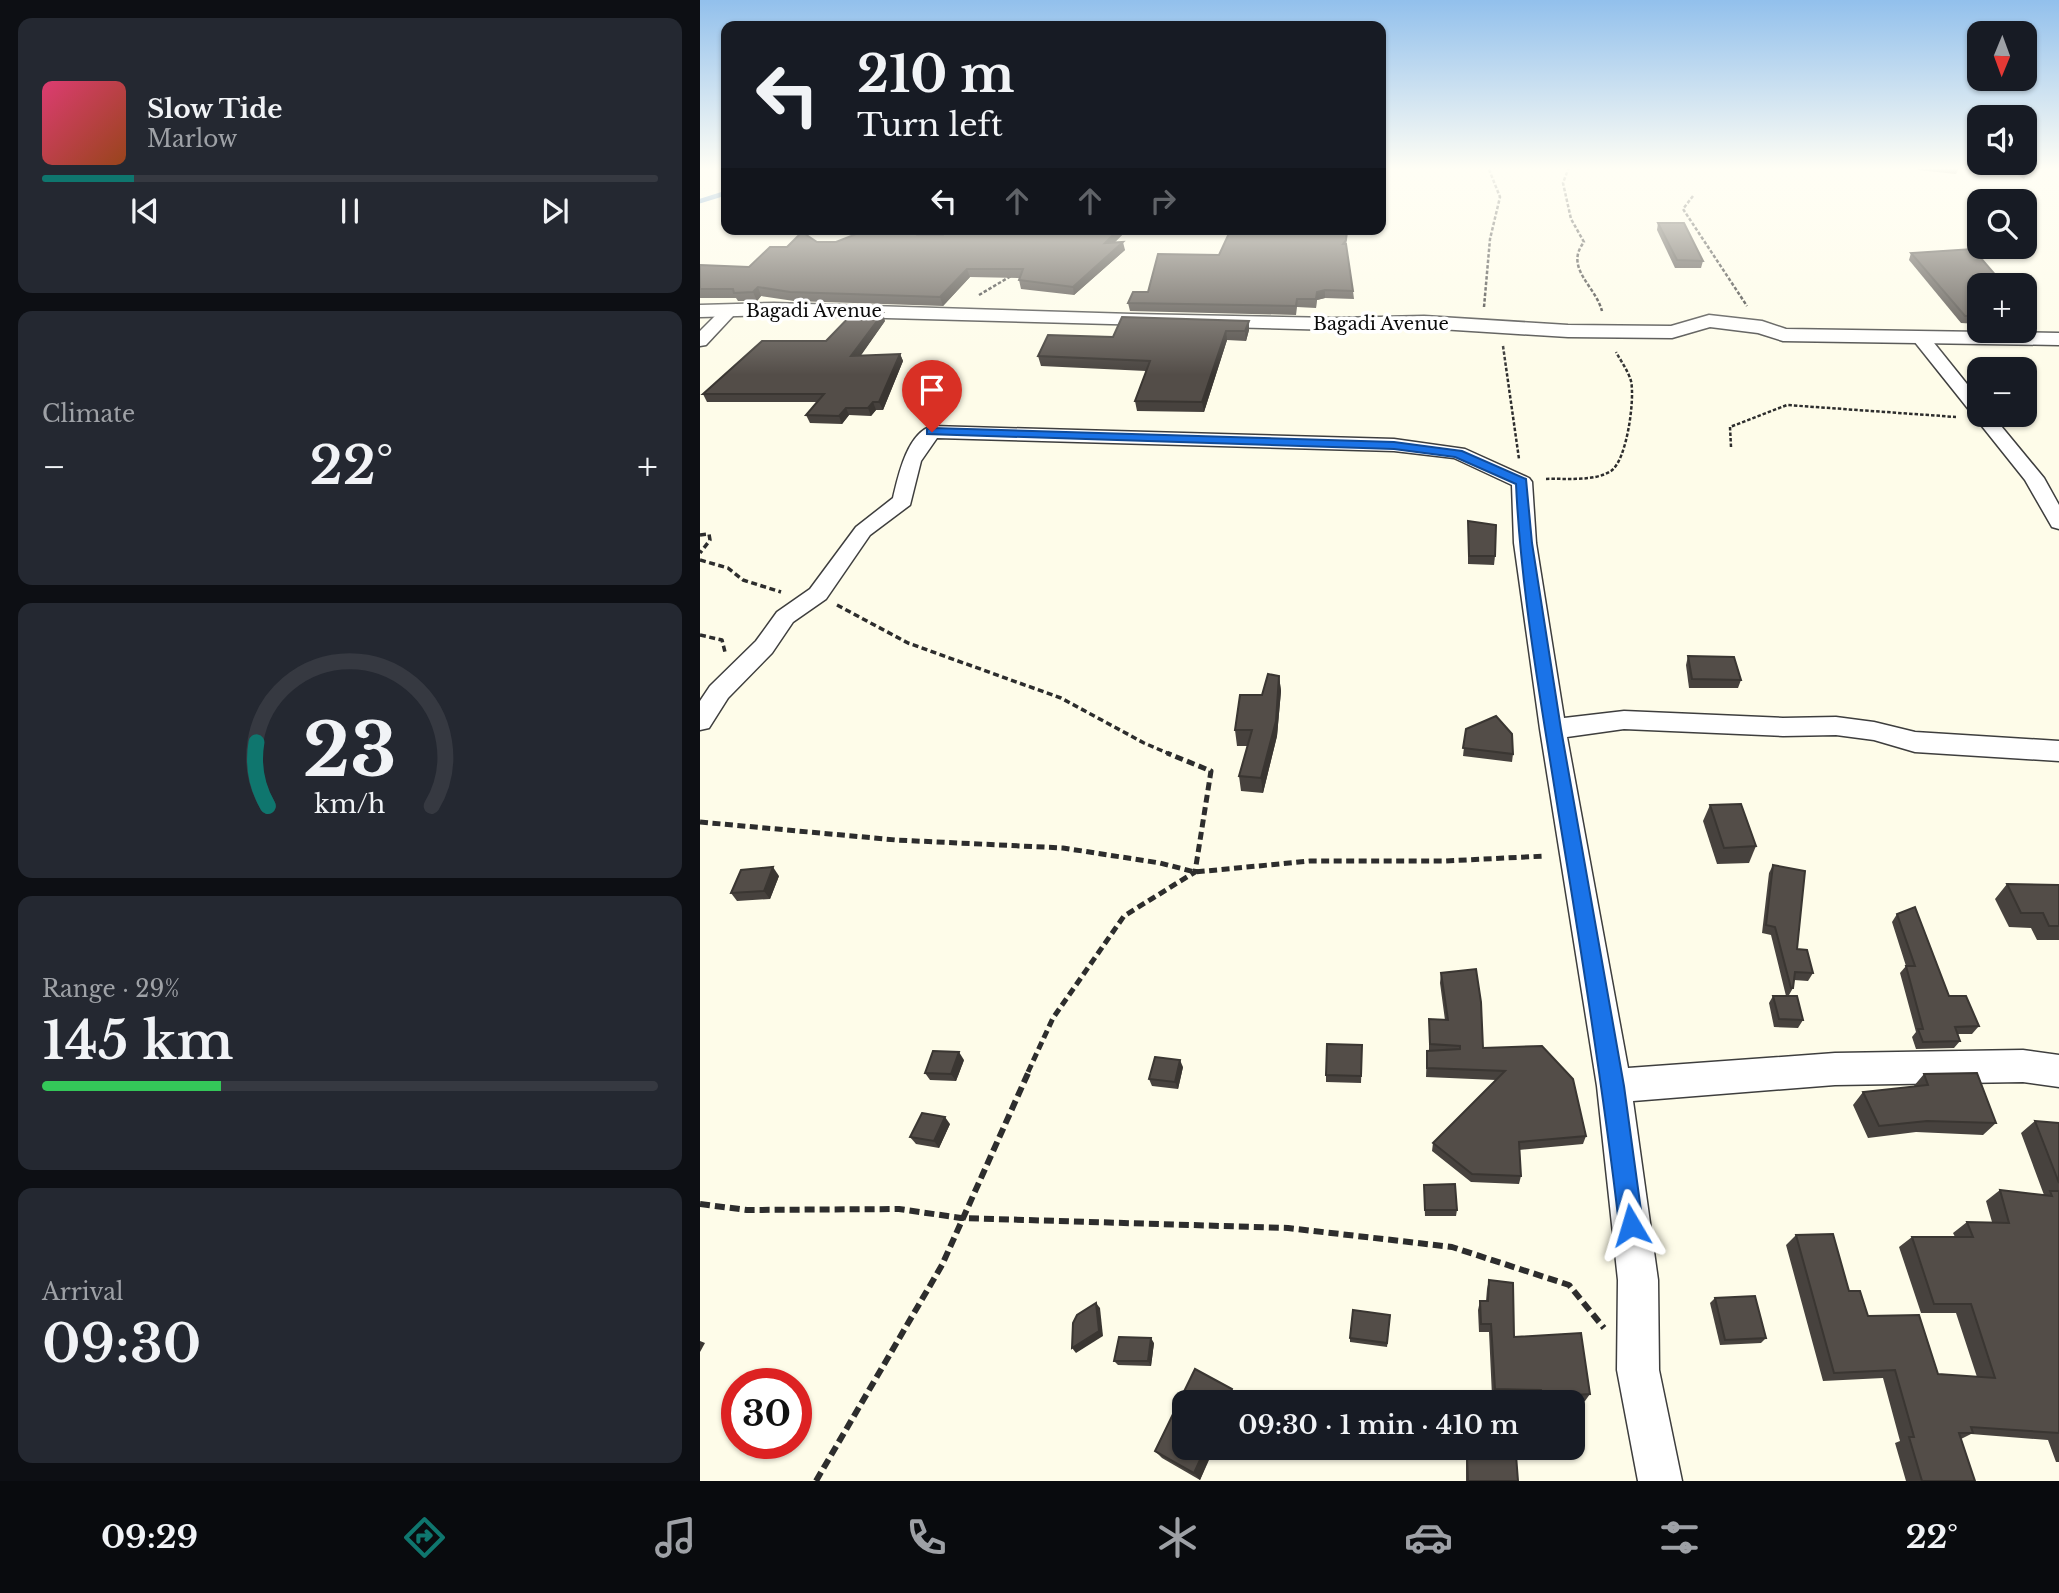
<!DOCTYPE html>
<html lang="en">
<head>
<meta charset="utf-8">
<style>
  body { margin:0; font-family:"Libre Baskerville",serif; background:#242831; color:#f1f3f6; height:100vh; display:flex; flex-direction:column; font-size:26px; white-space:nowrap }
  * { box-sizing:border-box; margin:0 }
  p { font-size:23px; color:#9ea1a6 }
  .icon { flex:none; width:38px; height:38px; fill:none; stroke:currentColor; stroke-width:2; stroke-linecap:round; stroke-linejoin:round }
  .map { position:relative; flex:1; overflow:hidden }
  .side { display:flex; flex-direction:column; gap:18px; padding:18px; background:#0d0f14; width:700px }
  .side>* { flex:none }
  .guide { position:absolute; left:21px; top:21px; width:665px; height:214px; border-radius:14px; box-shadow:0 2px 5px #0004; background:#171b24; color:#f1f3f6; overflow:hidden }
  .needle { width:46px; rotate:181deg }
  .fabs { position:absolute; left:1267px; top:21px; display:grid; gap:14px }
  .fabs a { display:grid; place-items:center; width:70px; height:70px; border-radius:14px; background:#171b24; box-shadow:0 2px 5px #0004; font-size:35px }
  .speed { position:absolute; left:21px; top:1368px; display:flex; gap:14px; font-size:35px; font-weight:700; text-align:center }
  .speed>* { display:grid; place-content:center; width:91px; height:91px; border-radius:50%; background:#171b24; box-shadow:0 2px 5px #0004; line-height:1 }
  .speed .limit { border:10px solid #d22; background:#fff; color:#111 }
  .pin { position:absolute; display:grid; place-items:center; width:60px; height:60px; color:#fff; margin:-72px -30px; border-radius:50% 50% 50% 0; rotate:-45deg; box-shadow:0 0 7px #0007 }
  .pin .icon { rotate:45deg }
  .me { position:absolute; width:77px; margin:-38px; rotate:353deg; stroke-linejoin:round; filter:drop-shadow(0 0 5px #0008) }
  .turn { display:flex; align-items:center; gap:24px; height:147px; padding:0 21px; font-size:32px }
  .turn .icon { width:91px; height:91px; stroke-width:2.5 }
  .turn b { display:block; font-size:49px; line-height:60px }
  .lanes { display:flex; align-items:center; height:66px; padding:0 21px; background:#0003; justify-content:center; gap:35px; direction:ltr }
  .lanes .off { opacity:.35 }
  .big { font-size:52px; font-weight:600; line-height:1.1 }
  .side .tile { flex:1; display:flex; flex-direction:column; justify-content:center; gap:10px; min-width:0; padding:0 24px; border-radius:14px; background:#242831 }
  .side .dial { align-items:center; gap:0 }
  .dial svg { height:182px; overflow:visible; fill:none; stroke:#363941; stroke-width:7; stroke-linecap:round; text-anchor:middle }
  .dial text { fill:#f1f3f6; stroke:none }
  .song { display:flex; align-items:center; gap:21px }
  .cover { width:84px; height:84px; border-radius:10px; background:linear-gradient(135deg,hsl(340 70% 55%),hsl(20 70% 35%)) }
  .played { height:7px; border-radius:4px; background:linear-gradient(90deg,#0f766e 15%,#363941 15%) }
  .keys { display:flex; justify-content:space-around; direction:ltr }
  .heat { display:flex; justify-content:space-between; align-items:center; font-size:38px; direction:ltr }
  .charge { height:10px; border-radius:5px; background:linear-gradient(90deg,#34c759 29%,#363941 0) }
  .trip { position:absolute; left:472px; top:1390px; width:413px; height:70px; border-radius:14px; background:#171b24; box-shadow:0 2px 5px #0004; font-weight:600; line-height:70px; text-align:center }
  .menu { display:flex; height:112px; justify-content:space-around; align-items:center; background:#090b0e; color:#9ea1a6 }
  .menu .icon { width:49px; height:49px }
  .menu .current { color:#0f766e }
  .menu b { font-size:32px; color:#f1f3f6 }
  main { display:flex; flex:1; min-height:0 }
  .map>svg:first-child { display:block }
</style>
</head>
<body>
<main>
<section class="side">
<div class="tile">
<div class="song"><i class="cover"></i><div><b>Slow Tide</b><p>Marlow</p></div></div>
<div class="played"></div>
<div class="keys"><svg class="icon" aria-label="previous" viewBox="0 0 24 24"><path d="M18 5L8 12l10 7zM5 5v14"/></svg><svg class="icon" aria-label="pause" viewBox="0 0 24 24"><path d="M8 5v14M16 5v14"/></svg><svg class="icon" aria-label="next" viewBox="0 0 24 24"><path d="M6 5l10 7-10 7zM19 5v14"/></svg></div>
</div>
<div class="tile"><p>Climate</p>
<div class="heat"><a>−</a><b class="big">22°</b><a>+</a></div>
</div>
<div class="tile dial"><svg viewBox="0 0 100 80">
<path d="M14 69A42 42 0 1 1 86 69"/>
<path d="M14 69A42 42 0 0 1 9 41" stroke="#0f766e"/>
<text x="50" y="56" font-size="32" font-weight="700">23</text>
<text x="50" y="72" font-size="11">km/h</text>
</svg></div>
<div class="tile"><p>Range · 29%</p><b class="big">145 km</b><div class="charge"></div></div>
<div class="tile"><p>Arrival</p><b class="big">09:30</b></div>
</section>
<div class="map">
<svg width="1359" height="1481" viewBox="0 0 1359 1481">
  <rect width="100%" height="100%" fill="#fefce9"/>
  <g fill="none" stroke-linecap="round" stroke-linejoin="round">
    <!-- stream -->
    <polyline stroke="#3c80c5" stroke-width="4.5" points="0,201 26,193"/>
    <!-- minor casing -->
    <g stroke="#3e3e3e" stroke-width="3">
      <g id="minor">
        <polygon points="28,307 34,309 36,312 34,315 6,345 0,346 0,331 22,309"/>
        <polygon points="1220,332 1226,333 1279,399 1279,415 1292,415 1344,478 1359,505 1359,529 1352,527 1325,480 1214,341 1212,337"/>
        <path d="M232,426L694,439L765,449L829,478L832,482L836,543L864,718L924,711L1083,718L1136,717L1174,722L1215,732L1359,741V761L1215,752L1174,740L1136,735L1083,736L924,729L867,737L928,1068L1135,1053L1323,1050L1359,1055V1087L1323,1082L1135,1085L933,1101L958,1280L959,1370L982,1481H938L917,1370L918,1280L897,1086L840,729L814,543L812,485L754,458L694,451L237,438L221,461L210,505L170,535L126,599L93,622L72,653L28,698L9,728L0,730V701L10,686L56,641L77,612L110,589L156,527L193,498C198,477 207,433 232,426Z"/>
      </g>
    </g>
    <!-- tertiary casing -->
    <g stroke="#3e3e3e" stroke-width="3">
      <polygon id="tertiary" points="74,303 432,314 635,318 724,316 868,325 971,326 1009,315 1062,321 1086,329 1359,333 1359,345 1083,341 1058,333 1010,327 972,338 868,337 724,328 635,330 74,315 0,317 0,305"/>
    </g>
    <!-- path-far3 -->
    <g stroke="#2d2d2d" stroke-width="2.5" stroke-dasharray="3.5 2" stroke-linecap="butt">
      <path d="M869,167L863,183L871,219L884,242C864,268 895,285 902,311"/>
      <polyline points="993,196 983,209 1047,306"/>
      <polyline points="279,295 311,276"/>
      <polyline points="784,307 790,239 800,197 788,167"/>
      <polyline points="803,346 819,459"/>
      <polyline points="1031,447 1030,427 1087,405 1256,417"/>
      <path d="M846,479C865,478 894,482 911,471C927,460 935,399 931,381C928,371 921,361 916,352"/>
    </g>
    <!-- path-far2 -->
    <g stroke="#2d2d2d" stroke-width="3.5" stroke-dasharray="6 3.5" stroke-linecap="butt">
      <polyline points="0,535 9,534 10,540 0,553"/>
      <polyline points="0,560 28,568 43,580 81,592"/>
      <polyline points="137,605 208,643 361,698 444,743 472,755"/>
      <polyline points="0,635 22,640 25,652"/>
    </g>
    <!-- path-far1 -->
    <g stroke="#2d2d2d" stroke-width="5" stroke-dasharray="8 4.5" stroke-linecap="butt">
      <polyline points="0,822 196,840 363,848 460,863 495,872 610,861 746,861 846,856"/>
      <polyline points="328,1072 353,1018 424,916 495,872 511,771 467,753"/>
    </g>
    <!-- path -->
    <g stroke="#2d2d2d" stroke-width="6" stroke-dasharray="10 5" stroke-linecap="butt">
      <polyline points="0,1204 47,1210 199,1209 261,1218 588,1228 752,1247 869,1285 904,1328"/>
      <polyline points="116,1481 242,1265 329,1071"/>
    </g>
    <!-- minor -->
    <use href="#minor" fill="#fff" fill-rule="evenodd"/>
    <!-- tertiary -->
    <use href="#tertiary" fill="#fff" fill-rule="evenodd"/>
  </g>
  <!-- wall -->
  <g fill="#47423e">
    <polygon points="1219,167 1260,167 1256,174 1218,170"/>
    <polygon points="1305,167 1331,167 1324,179"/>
    <polygon points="958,223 1003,261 1001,268 975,268 957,230"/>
    <polygon points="246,229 428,229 415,242 425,250 374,295 321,289 319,280 320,278 270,277 243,306 94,301 61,296 57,301 38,301 36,298 0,298 0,265 49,267 87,247 117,242 136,242 217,235 243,235"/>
    <polygon points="531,229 648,229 646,247 653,291 654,299 625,298 617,300 616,308 597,307 596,315 430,311 428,303 519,255"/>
    <polygon points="1211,253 1279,285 1279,324 1261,323 1209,260"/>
    <polygon points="185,321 160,356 200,354 203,361 183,410 176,410 171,416 149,415 142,424 110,423 106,415 117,402 7,402 3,394 126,341"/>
    <polygon points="549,321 549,330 546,341 527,340 504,412 437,411 435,401 446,371 341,366 338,356 413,337"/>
    <polygon points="768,521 795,556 794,565 768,564"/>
    <polygon points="988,656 1041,680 1038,688 989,688 986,665"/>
    <polygon points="579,676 581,691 577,736 563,793 541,791 539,776 548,746 537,746 535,730 562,695"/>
    <polygon points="766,729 813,754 812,762 763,756"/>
    <polygon points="1010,805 1056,846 1049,863 1017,864 1003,821"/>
    <polygon points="1073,865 1097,949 1113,973 1108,981 1094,980 1093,988 1089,995 1086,996 1071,935 1062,933 1069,873"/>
    <polygon points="79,876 70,899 37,901 31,893"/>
    <polygon points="1307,884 1359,885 1359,940 1337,940 1331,928 1309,927 1295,899"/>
    <polygon points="1197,914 1249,996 1279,1026 1272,1034 1258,1034 1260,1041 1254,1048 1216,1049 1212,1037 1216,1032 1200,973 1206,966 1192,922"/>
    <polygon points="741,973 783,1048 886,1136 883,1144 819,1150 821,1176 819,1184 771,1182 732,1151 733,1143 796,1080 726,1077 727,1051 729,1051 729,1019 745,1020 740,983"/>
    <polygon points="1073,996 1103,1020 1098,1028 1074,1027 1069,1003"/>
    <polygon points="662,1052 661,1083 626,1082 626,1075"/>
    <polygon points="264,1060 256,1081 230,1080 225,1073"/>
    <polygon points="483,1067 478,1089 452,1086 449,1079"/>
    <polygon points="1224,1074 1296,1123 1283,1135 1216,1132 1168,1138 1153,1105 1163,1092 1213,1087"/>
    <polygon points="1335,1121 1359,1123 1359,1462 1356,1462 1348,1440 1271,1434 1261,1439 1275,1481 1206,1481 1195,1443 1200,1441 1183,1378 1123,1381 1086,1245 1096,1235 1149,1291 1168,1316 1238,1374 1277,1377 1256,1313 1221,1313 1199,1247 1212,1237 1255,1237 1253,1233 1267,1222 1292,1222 1286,1201 1300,1190 1344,1195 1321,1133"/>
    <polygon points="250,1124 239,1148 216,1144 210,1137"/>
    <polygon points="724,1185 757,1210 756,1216 725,1216"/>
    <polygon points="789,1280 814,1337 890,1394 885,1401 838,1402 838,1397 792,1396 789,1332 779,1332 778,1310 780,1301 786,1301 787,1289"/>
    <polygon points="1015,1298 1066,1338 1061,1343 1020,1345 1010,1303"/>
    <polygon points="690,1315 687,1347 650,1342 650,1338"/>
    <polygon points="454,1343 451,1366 418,1365 414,1361"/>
    <polygon points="537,1398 500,1480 462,1458 455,1451"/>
    <polygon points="767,1455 818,1481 766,1481 766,1458"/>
  </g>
  <!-- shaded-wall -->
  <g fill="#3a3632">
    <polygon points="419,229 428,229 406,251 405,243"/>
    <polygon points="423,242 425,250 374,295 373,287"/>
    <polygon points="267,269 270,277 243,306 240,297"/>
    <polygon points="58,287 61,296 57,301 53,292"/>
    <polygon points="625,290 625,298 617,300 616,308 617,292"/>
    <polygon points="183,313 185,321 155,364 151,356"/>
    <polygon points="549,321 549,330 546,341 545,331"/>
    <polygon points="526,331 527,340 504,412 502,402"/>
    <polygon points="200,354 203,361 183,410 179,402"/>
    <polygon points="173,402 176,410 171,416 168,408"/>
    <polygon points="146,408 149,415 142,424 139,416"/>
    <polygon points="579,676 581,691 577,736 563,793 561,778"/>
    <polygon points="73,867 79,876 70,899 64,891"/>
    <polygon points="259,1052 264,1060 256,1081 251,1074"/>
    <polygon points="480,1060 483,1067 478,1089 475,1082"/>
    <polygon points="245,1117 250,1124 239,1148 234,1141"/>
    <polygon points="396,1303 400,1308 403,1336 376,1353 372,1348"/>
    <polygon points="451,1338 454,1343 451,1366 448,1361"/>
    <polygon points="0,1341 5,1343 0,1352"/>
    <polygon points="532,1389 537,1398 535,1402 527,1402"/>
    <polygon points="506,1447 514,1447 500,1480 494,1473"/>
  </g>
  <!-- building -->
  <g fill="#534d48" stroke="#3a3632" stroke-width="2">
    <polygon points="1319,167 1330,167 1327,172"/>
    <polygon points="958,223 984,223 1003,261 977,260"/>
    <polygon points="169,229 213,229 217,235 243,235 246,229 419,229 405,243 423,242 373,287 319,280 323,269 267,269 240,297 90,292 58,287 53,292 34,293 33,289 0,289 0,265 49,267 70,247 87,247 102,232 117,242 136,242"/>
    <polygon points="531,229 647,229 646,240 643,244 646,244 653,291 625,290 617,292 616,299 597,299 596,306 428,303 433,292 448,292 458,254 519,255"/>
    <polygon points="1273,249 1304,285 1279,285 1279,316 1265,316 1211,253"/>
    <polygon points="154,312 183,313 151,356 200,354 179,402 173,402 168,408 146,408 139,416 106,415 124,394 3,394 62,341 126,341"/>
    <polygon points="422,317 549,321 545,331 526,331 502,402 435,401 450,361 338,356 348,335 413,337"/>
    <polygon points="768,521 796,525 795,556 769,556"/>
    <polygon points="988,656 1034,657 1041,680 992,679"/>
    <polygon points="568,674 579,676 576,721 561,778 539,776 552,730 535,730 540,695 562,695"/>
    <polygon points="796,716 812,734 813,754 763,748 766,729"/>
    <polygon points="1041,804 1056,846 1024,848 1010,805"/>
    <polygon points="1073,865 1105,871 1097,949 1107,950 1113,973 1095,972 1093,988 1091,988 1075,927 1066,925"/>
    <polygon points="73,867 64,891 31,893 41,870"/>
    <polygon points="1307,884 1359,885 1359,926 1349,926 1343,913 1321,913"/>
    <polygon points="1215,907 1249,996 1266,996 1279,1026 1255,1027 1260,1041 1223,1042 1218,1029 1223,1029 1206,966 1215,966 1197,914"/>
    <polygon points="776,969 781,1002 783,1048 842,1046 873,1079 886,1136 819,1142 821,1176 772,1174 733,1143 805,1071 727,1068 727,1051 760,1049 760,1046 730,1044 729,1019 748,1020 741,973"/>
    <polygon points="1073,996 1097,996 1103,1020 1079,1019"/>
    <polygon points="627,1044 662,1045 661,1076 626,1075"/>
    <polygon points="233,1051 259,1052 251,1074 225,1073"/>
    <polygon points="455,1057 480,1060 475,1082 449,1079"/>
    <polygon points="1277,1073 1296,1123 1227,1121 1179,1126 1163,1092 1228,1085 1224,1074"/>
    <polygon points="222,1113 245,1117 234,1141 210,1137"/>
    <polygon points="1335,1121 1359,1123 1359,1183"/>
    <polygon points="755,1184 757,1210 725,1210 724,1185"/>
    <polygon points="1300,1190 1352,1196 1350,1191 1359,1191 1359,1433 1271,1427 1273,1433 1259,1433 1275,1481 1222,1481 1209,1437 1214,1437 1195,1370 1134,1373 1096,1235 1133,1234 1149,1291 1160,1291 1168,1316 1219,1315 1238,1374 1295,1378 1271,1304 1234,1304 1212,1237 1273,1237 1267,1222 1309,1223"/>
    <polygon points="789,1280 813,1283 814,1337 881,1333 890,1394 842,1397 841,1390 795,1389 791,1324 781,1324 780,1301 788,1301"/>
    <polygon points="1055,1296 1066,1338 1025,1340 1015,1298"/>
    <polygon points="396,1303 399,1331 372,1348 373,1323 377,1315"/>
    <polygon points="653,1310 690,1315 687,1343 650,1338"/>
    <polygon points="419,1337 451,1338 448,1361 414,1361"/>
    <polygon points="495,1369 532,1389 527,1402 485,1402 485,1447 506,1447 494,1473 455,1451"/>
    <polygon points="767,1455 816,1455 818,1481 768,1481"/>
  </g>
  <!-- sky -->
  <linearGradient id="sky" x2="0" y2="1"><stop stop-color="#92c0ec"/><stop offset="0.45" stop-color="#fffef5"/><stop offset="1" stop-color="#fffef5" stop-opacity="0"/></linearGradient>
  <rect width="1359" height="375" fill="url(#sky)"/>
  <!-- route -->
  <path fill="#1a73e8" stroke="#114b97" stroke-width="2" d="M232,428L694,442L762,451L826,479L832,543L861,729L924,1086L943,1225L939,1233L931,1236L923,1233L919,1225C903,1086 881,948 858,810C841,702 821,593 816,484L755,457L694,449L227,434V429Z"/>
  <g text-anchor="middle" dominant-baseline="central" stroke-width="7" stroke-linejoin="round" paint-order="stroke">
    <!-- far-street labels -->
    <g font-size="18" fill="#0b0b0b" stroke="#fff">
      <text x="114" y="311">Bagadi Avenue</text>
      <text x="681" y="324">Bagadi Avenue</text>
    </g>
  </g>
</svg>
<div class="fabs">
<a><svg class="needle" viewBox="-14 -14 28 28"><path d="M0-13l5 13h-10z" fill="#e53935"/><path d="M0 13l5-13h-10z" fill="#9ea1a6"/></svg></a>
<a><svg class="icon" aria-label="sound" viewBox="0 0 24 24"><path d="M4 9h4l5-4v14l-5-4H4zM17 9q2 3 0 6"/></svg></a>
<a><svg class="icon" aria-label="search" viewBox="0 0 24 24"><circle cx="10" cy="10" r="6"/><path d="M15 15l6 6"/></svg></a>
<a>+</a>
<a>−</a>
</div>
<div class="speed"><div class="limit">30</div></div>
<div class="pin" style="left:232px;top:432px;background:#d93025"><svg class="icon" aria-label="arrive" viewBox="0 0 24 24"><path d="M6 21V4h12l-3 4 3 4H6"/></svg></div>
<svg class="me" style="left:931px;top:1225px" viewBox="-20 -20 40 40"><path d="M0-17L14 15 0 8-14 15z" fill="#1a73e8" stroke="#fff" stroke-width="4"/></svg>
<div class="trip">09:30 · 1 min · 410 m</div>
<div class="guide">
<div class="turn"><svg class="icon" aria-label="left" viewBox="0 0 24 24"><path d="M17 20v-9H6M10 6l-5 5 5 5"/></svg><div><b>210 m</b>Turn left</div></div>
<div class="lanes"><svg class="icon" aria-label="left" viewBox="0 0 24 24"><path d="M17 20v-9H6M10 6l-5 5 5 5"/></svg><svg class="icon off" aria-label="ahead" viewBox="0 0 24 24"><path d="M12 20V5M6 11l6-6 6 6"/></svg><svg class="icon off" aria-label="ahead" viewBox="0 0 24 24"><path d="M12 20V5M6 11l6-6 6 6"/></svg><svg class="icon off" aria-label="right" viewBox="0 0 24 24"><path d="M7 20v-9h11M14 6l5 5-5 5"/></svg></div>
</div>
</div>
</main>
<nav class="menu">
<b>09:29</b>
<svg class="icon current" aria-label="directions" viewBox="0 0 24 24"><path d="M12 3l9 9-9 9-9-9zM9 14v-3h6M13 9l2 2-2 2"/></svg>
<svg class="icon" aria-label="music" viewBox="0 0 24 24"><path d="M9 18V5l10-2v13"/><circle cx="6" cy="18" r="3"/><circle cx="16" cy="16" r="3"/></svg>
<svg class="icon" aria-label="phone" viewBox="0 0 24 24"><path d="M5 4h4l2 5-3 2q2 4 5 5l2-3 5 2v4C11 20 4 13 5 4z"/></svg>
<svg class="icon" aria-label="climate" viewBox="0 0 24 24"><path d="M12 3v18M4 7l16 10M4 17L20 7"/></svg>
<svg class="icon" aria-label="car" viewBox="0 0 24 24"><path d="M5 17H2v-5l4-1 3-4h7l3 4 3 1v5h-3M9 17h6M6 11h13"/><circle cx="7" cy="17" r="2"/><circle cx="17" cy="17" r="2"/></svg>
<svg class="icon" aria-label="filters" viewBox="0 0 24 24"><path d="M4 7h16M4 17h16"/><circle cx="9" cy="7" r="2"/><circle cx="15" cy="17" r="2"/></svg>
<b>22°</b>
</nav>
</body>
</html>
